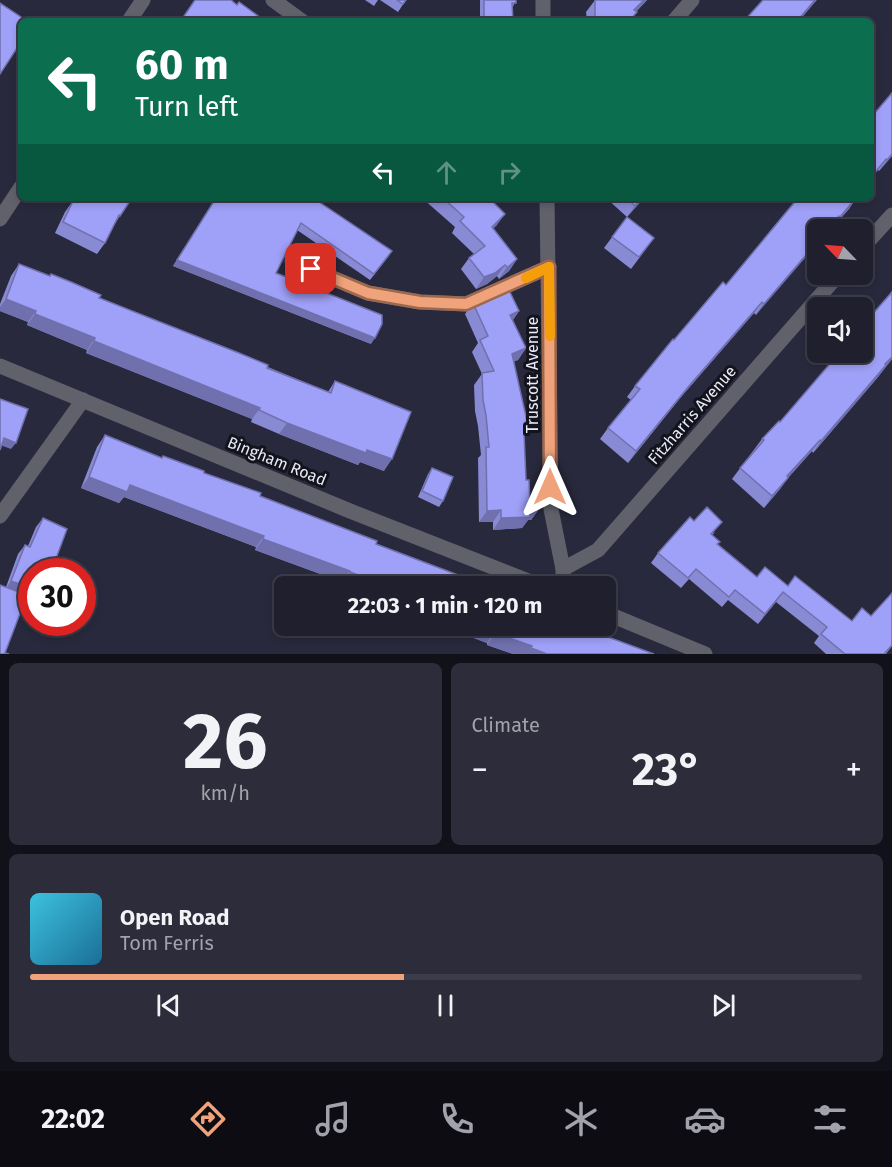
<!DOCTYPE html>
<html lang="en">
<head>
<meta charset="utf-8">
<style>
  body { margin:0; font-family:"Fira Sans",sans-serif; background:#2c2c3a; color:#f1f3f6; height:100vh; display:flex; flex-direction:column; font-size:22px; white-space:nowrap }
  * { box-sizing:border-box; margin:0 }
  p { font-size:20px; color:#a1a2aa }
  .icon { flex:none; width:33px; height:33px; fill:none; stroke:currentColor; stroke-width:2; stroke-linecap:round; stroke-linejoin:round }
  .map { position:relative; height:654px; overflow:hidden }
  .details { display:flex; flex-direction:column; gap:9px; padding:9px; background:#111119; flex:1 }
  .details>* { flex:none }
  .banner { position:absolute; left:18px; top:18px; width:856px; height:183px; border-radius:9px; box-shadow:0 3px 9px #0003,0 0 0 2px #3c3d4a; background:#0b6e4f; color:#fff; overflow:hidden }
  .needle { width:39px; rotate:295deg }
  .fabs { position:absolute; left:807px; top:219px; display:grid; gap:12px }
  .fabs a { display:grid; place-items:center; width:66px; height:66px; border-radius:9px; background:#1f1f2e; box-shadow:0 3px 9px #0003,0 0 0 2px #3c3d4a; font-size:30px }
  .speed { position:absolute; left:18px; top:558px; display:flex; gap:12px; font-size:30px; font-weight:700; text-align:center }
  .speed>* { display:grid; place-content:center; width:78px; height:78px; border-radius:50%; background:#1f1f2e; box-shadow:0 3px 9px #0003,0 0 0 2px #3c3d4a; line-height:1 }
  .speed .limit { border:9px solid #d22; background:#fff; color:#111 }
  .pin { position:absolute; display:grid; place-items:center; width:51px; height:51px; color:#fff; margin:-26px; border-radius:12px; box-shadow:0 3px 9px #0006 }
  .me { position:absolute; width:66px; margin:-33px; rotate:0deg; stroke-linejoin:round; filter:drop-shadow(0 0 4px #0008) }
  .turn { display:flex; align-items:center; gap:21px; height:126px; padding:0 18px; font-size:27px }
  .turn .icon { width:78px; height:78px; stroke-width:2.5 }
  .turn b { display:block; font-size:42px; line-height:51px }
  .lanes { display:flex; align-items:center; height:57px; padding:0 18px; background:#0003; justify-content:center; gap:30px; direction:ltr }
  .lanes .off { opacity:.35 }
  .big { font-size:45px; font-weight:700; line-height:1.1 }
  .details .tile { flex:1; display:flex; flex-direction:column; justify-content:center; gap:9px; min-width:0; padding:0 21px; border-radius:9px; background:#2c2c3a }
  .details .dial { align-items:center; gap:0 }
  .dial b { font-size:78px; line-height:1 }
  .song { display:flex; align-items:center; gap:18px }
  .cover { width:72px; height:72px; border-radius:9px; background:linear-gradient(135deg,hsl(190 70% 55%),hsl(200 70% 35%)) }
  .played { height:6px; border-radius:3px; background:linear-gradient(90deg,#f0a27a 45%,#3c3d4a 45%) }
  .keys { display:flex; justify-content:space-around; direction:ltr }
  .heat { display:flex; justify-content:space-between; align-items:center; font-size:33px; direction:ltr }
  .details .tiles { flex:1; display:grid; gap:9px; grid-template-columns:1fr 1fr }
  .tile:last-child { grid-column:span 2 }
  .trip { position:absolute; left:274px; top:576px; width:342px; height:60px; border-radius:9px; background:#1f1f2e; box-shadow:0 3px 9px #0003,0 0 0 2px #3c3d4a; font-weight:700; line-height:60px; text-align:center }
  .dock { display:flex; height:96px; justify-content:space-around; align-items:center; background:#0c0c12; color:#a1a2aa }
  .dock .icon { width:42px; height:42px }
  .dock .on { color:#f0a27a }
  .dock b { font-size:27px; color:#f1f3f6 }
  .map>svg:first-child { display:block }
</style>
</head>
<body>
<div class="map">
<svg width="892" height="654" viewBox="0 0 892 654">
  <rect width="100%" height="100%" fill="#29293d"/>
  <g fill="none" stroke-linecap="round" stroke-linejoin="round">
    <!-- minor -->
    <g stroke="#61616c" stroke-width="15">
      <polyline points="273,0 302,21"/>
      <polyline points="543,0 543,21"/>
      <polyline points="129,21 143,0"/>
      <polyline points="674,21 692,0"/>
      <polyline points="547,198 551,509 563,569 563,586"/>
      <polyline points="0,219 21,187"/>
      <polyline points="862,248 892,215"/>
      <polyline points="292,261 368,293 420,302 466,304 549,267"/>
      <polyline points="0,366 350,511 541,586"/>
      <polyline points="0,516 83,400"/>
      <polyline points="563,569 598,550 839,274"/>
      <polyline points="606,613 705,654"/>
    </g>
  </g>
  <!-- wall -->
  <g fill="#898ad4">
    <polygon points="365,0 378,0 374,6"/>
    <polygon points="380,0 406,0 398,12"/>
    <polygon points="480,0 516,0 512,9 513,21 480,21"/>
    <polygon points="595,0 647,0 636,12 631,21 587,21 586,12"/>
    <polygon points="892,93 892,156 879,171 878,170 874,114"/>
    <polygon points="75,198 132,198 114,225 105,243 97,254 55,233 65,212"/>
    <polygon points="216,198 313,198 388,257 370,280 297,230 276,273 371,344 173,266"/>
    <polygon points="422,198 489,198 497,225 493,228 517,259 509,271 500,278 499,279 497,276 487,284 476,289 461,269 469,258 474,254 452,233 455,227"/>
    <polygon points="606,198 644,198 627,217 646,249 631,269 604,248 627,217"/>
    <polygon points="856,198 849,209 832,228 831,227 829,230 818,230 756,315 754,313 681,397 628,463 600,439 608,428 631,400 627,397 635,386 674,340 726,285 800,199"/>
    <polygon points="19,264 328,392 335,381 384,471 360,462 358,465 279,434 251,422 252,419 86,353 87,350 27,325 28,322 0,311 0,304 11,276"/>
    <polygon points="892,292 892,359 878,377 813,453 812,451 788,478 780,489 764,508 732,479 762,439 780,422 814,384"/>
    <polygon points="473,303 519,311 513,320 526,348 518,360 514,361 525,423 526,433 524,436 526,480 530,505 539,509 531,520 528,520 522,528 493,530 493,522 479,522 478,458 481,455 478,426 475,411 474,385 482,374 472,352 478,343 465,314"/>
    <polygon points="105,435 161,458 163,456 376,544 457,577 485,586 350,586 342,584 342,582 255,550 256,547 124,497 119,503 81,488 97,447"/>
    <polygon points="432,468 443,501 439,507 418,497 428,474"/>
    <polygon points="43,518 32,572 32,600 26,598 5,653 0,654 6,587 18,554 25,545 28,546 36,527"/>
    <polygon points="715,532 712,535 718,544 757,577 788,586 852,621 871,616 892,593 892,646 886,654 826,654 814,643 819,636 776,602 758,624 728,600 722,607 689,579 681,588 651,563 658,553"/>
    <polygon points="446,626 578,626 654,654 513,654 487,645 487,643 455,631 456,629"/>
  </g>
  <!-- shaded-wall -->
  <g fill="#6f70ad">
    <polygon points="644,0 647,0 627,21 634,10"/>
    <polygon points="815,0 817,0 799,21 797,21"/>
    <polygon points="892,154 892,156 879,171 887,160"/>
    <polygon points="886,159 878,170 872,178 872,176"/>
    <polygon points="642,198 644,198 627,217 635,206"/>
    <polygon points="856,198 849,209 832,228 840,217"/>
    <polygon points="505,214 497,225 484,238 492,227"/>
    <polygon points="818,241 818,243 756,315 764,304"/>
    <polygon points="517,259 509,271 499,279 507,267"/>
    <polygon points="177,260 375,338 371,344 173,266"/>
    <polygon points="505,265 497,276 487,284 476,289 484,277"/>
    <polygon points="6,299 36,311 28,322 0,311 0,307"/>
    <polygon points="762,302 754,313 681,397 628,463 636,451 689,386"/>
    <polygon points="519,311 511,322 510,315"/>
    <polygon points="35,314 95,338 87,350 27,325"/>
    <polygon points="94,341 260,408 252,419 86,353"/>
    <polygon points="526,348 518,360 504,366 512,354"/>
    <polygon points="892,357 892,359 878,377 813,453 821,441"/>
    <polygon points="287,423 367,450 392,459 384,471 360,462 358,465 279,434"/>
    <polygon points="4,438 16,443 11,449 0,445"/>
    <polygon points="820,440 812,451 779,488 787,476"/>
    <polygon points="89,477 130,485 264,536 256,547 124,497 119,503 81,488"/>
    <polygon points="788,478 780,489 764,508 772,496"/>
    <polygon points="530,509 539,509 531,520 528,520 522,528 493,530 501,518"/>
    <polygon points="501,510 493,522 479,522 487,511"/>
    <polygon points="263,539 350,571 342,582 255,550"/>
    <polygon points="350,572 377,582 375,586 350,586 342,584"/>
    <polygon points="11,581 32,588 32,600 5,590"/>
    <polygon points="783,592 776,602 758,624 765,614"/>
    <polygon points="446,626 458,626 456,629"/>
    <polygon points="459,626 479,626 495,631 487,643 455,631"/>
    <polygon points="495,633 532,646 527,654 513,654 487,645"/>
    <polygon points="531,648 547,654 527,654"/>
  </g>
  <!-- building -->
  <g fill="#9fa0f7" stroke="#6f70ad" stroke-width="1.5">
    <polygon points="195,0 231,0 237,5 239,2 265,21 266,20 267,21 184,21 182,19"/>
    <polygon points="397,0 406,0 403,4"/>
    <polygon points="484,0 516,0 516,3 512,3 513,21 484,21"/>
    <polygon points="595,0 644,0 634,10 637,12 629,21 595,21"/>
    <polygon points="763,0 815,0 797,21 744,21"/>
    <polygon points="0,3 27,21 21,21 21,42 0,74"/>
    <polygon points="892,93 892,154 887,160 886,159 872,176 872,113 874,114"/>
    <polygon points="77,198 132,198 120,216 119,215 105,243 63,222 73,201 75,202"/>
    <polygon points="216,198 313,198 392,251 374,274 301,223 276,273 382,315 382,324 375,338 177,260"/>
    <polygon points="443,198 489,198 505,214 492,227 517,259 508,267 507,267 505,265 495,273 484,277 469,258 485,246 460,221 464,217"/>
    <polygon points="627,198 642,198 635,206"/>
    <polygon points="798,198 800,199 801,198 856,198 840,217 839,216 827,230 818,230 818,241 764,304 762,302 689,386 636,451 608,428 640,389 635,386 673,339 674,340 723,282 726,285"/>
    <polygon points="627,217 654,238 639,257 612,237"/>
    <polygon points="19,264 50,276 51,274 71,282 101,295 99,298 239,353 268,365 267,368 331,393 335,381 411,412 392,459 367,450 366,453 287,423 259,410 260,408 94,341 95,338 35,314 36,311 6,299"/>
    <polygon points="508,288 519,311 510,315 526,348 512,354 527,421 525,422 526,433 524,433 526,480 529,480 530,505 539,509 530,509 530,517 501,518 501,510 487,511 486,447 489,447 486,415 483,400 482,373 494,371 480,340 488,336 473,303"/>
    <polygon points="892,292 892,357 885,364 886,365 821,441 820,440 787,476 788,478 772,496 740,468 764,440 762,439 779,421 780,422 840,352 862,352 862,326"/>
    <polygon points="0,399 28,409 16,443 4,438 0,450"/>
    <polygon points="105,435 162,458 163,456 204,471 204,473 261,493 260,496 377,541 376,544 458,575 457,577 485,586 380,586 376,585 377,582 350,572 350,571 263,539 264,536 130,485 127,492 89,477"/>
    <polygon points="432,468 453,477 443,501 422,491"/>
    <polygon points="707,507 722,522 711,534 720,542 717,544 757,577 765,567 788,586 795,576 852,621 862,608 871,616 892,593 892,645 884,654 845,654 821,634 827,627 783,592 765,614 735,590 729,597 696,569 688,578 658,553 690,517 694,521"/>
    <polygon points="43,518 67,529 51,572 32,572 32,588 11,581 25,545 30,547"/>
    <polygon points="0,585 27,595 5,653 9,654 0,654"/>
    <polygon points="479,626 578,626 654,654 547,654 531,648 532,646 495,633 495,631"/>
  </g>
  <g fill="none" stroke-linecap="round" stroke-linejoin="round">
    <!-- route casing -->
    <g stroke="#9c694f" stroke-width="15">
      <polyline id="route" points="311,269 368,293 420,302 466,304 549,267 550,487"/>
    </g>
    <!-- route -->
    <use href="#route" stroke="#f0a27a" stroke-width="10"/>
    <!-- slow -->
    <polyline stroke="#f59e0b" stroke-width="10" points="526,278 549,267 550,336"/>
  </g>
  <g text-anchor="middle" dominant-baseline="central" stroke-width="6" stroke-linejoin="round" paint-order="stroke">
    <!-- street labels -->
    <g font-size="16" fill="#eaebf9" stroke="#13131c">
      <text transform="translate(532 375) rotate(-90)">Truscott Avenue</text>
      <text transform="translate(692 415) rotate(-49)">Fitzharris Avenue</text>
      <text transform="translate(277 461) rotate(22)">Bingham Road</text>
    </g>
  </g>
</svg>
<div class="fabs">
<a><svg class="needle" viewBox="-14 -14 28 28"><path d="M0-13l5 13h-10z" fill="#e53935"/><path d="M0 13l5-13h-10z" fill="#a1a2aa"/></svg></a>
<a><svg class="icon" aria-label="sound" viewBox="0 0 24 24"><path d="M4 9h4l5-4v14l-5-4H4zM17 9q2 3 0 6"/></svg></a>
</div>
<div class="speed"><div class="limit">30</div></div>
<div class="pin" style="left:311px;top:269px;background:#d93025"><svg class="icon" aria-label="arrive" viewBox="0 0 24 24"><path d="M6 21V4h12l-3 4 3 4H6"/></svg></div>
<svg class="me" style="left:550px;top:487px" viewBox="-20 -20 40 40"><path d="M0-17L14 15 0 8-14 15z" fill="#f0a27a" stroke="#fff" stroke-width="4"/></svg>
<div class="trip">22:03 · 1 min · 120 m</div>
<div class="banner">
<div class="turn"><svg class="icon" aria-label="left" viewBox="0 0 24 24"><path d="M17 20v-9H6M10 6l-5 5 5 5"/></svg><div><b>60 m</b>Turn left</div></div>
<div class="lanes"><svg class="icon" aria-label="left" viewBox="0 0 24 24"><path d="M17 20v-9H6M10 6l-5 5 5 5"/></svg><svg class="icon off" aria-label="ahead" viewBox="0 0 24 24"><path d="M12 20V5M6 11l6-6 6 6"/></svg><svg class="icon off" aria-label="right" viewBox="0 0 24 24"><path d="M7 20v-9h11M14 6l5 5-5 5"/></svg></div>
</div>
</div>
<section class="details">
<div class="tiles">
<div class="tile dial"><b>26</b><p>km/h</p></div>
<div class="tile"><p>Climate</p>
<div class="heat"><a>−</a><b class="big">23°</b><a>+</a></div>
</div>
<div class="tile">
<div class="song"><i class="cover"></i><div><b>Open Road</b><p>Tom Ferris</p></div></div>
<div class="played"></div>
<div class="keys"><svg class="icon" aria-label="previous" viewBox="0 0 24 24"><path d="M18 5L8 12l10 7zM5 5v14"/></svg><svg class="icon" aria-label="pause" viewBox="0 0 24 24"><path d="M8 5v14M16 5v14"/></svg><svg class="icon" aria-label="next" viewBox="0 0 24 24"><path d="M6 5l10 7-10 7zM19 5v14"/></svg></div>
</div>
</div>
</section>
<nav class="dock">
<b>22:02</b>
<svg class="icon on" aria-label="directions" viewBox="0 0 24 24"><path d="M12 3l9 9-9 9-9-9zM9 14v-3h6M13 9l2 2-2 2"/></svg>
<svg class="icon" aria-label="music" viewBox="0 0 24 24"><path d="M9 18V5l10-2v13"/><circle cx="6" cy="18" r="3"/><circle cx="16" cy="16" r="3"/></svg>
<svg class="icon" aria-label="phone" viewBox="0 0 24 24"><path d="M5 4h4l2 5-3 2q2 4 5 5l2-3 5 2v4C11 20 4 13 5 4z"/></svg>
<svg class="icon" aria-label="climate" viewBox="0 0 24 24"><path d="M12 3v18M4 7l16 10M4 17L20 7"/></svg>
<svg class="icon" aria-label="car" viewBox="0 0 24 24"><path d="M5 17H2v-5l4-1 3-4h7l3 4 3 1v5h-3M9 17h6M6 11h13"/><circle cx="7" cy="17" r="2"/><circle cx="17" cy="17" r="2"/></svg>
<svg class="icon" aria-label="filters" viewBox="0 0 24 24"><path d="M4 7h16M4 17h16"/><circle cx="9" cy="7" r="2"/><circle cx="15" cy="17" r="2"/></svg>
</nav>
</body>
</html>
